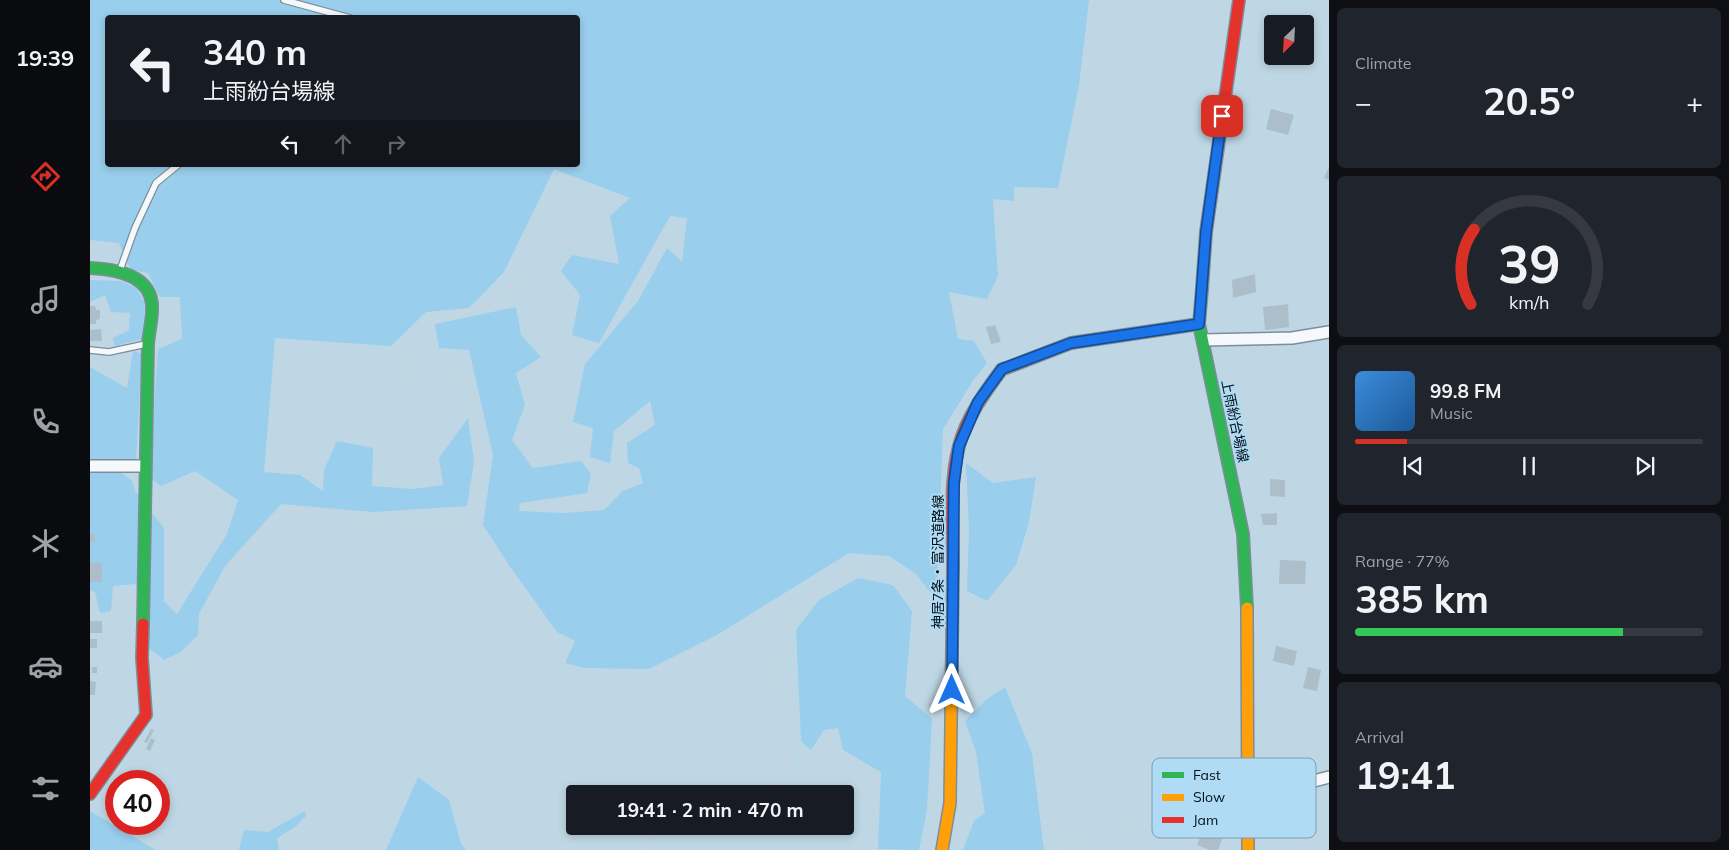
<!DOCTYPE html>
<html lang="en">
<head>
<meta charset="utf-8">
<style>
  body { margin:0; font-family:Mulish,"Noto Sans JP",sans-serif; background:#20242c; color:#f1f3f6; height:100vh; display:flex; flex-direction:column; font-size:19px; white-space:nowrap }
  * { box-sizing:border-box; margin:0 }
  p { font-size:16px; color:#9ea1a6 }
  .icon { flex:none; width:28px; height:28px; fill:none; stroke:currentColor; stroke-width:2; stroke-linecap:round; stroke-linejoin:round }
  .map { position:relative; flex:1; overflow:hidden }
  .side { display:flex; flex-direction:column; gap:8px; padding:8px; background:#0d0f14; width:400px }
  .side>* { flex:none }
  .banner { position:absolute; left:15px; top:15px; width:475px; height:152px; border-radius:5px; box-shadow:0 2px 8px #0003; background:#171b24; color:#f1f3f6; overflow:hidden }
  .needle { width:32px; rotate:204deg }
  .tools { position:absolute; left:1174px; top:15px; display:grid; gap:10px }
  .tools a { display:grid; place-items:center; width:50px; height:50px; border-radius:5px; background:#171b24; box-shadow:0 2px 8px #0003; font-size:25px }
  .speed { position:absolute; left:15px; top:770px; display:flex; gap:10px; font-size:25px; font-weight:700; text-align:center }
  .speed>* { display:grid; place-content:center; width:65px; height:65px; border-radius:50%; background:#171b24; box-shadow:0 2px 8px #0003; line-height:1 }
  .speed .limit { border:8px solid #d22; background:#fff; color:#111 }
  .pin { position:absolute; display:grid; place-items:center; width:42px; height:42px; color:#fff; margin:-21px; border-radius:10px; box-shadow:0 2px 8px #0006 }
  .me { position:absolute; width:55px; margin:-28px; rotate:0deg; stroke-linejoin:round; filter:drop-shadow(0 0 4px #0008) }
  .turn { display:flex; align-items:center; gap:18px; height:105px; padding:0 15px; font-size:22px }
  .turn .icon { width:65px; height:65px; stroke-width:2.5 }
  .turn b { display:block; font-size:35px; line-height:42px }
  .lanes { display:flex; align-items:center; height:48px; padding:0 15px; background:#0003; justify-content:center; gap:25px; direction:ltr }
  .lanes .off { opacity:.35 }
  .big { font-size:38px; font-weight:700; line-height:1.1 }
  .side .tile { flex:1; display:flex; flex-direction:column; justify-content:center; gap:8px; min-width:0; padding:0 18px; border-radius:8px; background:#20242c }
  .side .dial { align-items:center; gap:0 }
  .dial svg { height:130px; overflow:visible; fill:none; stroke:#363941; stroke-width:7; stroke-linecap:round; text-anchor:middle }
  .dial text { fill:#f1f3f6; stroke:none }
  .song { display:flex; align-items:center; gap:15px }
  .cover { width:60px; height:60px; border-radius:8px; background:linear-gradient(135deg,hsl(210 70% 55%),hsl(210 70% 35%)) }
  .played { height:5px; border-radius:2px; background:linear-gradient(90deg,#d93025 15%,#363941 15%) }
  .keys { display:flex; justify-content:space-around; direction:ltr }
  .heat { display:flex; justify-content:space-between; align-items:center; font-size:28px; direction:ltr }
  .charge { height:8px; border-radius:4px; background:linear-gradient(90deg,#34c759 77%,#363941 0) }
  .trip { position:absolute; left:476px; top:785px; width:288px; height:50px; border-radius:5px; background:#171b24; box-shadow:0 2px 8px #0003; font-weight:700; line-height:50px; text-align:center }
  main { display:flex; flex:1; min-height:0 }
  .menu { display:flex; flex-direction:column; width:90px; justify-content:space-around; align-items:center; background:#090b0e; color:#9ea1a6 }
  .menu .icon { width:35px; height:35px }
  .menu .selected { color:#d93025 }
  .menu b { font-size:22px; color:#f1f3f6 }
  .map>svg:first-child { display:block }
</style>
</head>
<body>
<main>
<nav class="menu">
<b>19:39</b>
<svg class="icon selected" aria-label="directions" viewBox="0 0 24 24"><path d="M12 3l9 9-9 9-9-9zM9 14v-3h6M13 9l2 2-2 2"/></svg>
<svg class="icon" aria-label="music" viewBox="0 0 24 24"><path d="M9 18V5l10-2v13"/><circle cx="6" cy="18" r="3"/><circle cx="16" cy="16" r="3"/></svg>
<svg class="icon" aria-label="phone" viewBox="0 0 24 24"><path d="M5 4h4l2 5-3 2q2 4 5 5l2-3 5 2v4C11 20 4 13 5 4z"/></svg>
<svg class="icon" aria-label="climate" viewBox="0 0 24 24"><path d="M12 3v18M4 7l16 10M4 17L20 7"/></svg>
<svg class="icon" aria-label="car" viewBox="0 0 24 24"><path d="M5 17H2v-5l4-1 3-4h7l3 4 3 1v5h-3M9 17h6M6 11h13"/><circle cx="7" cy="17" r="2"/><circle cx="17" cy="17" r="2"/></svg>
<svg class="icon" aria-label="filters" viewBox="0 0 24 24"><path d="M4 7h16M4 17h16"/><circle cx="9" cy="7" r="2"/><circle cx="15" cy="17" r="2"/></svg>
</nav>
<div class="map">
<svg width="1239" height="850" viewBox="0 0 1239 850">
  <rect width="100%" height="100%" fill="#bfd7e5"/>
  <!-- green -->
  <g fill="#99ceec" fill-rule="evenodd">
    <path d="M0,0H999L989,85L968,188L924,187V201L903,199L908,276L897,299L859,292L868,339L884,341L897,363L884,379L853,429L847,586L840,592L826,574L799,556L759,553L627,635L559,669L494,668L475,663L485,641L467,632L421,568L393,525L403,455L379,350L349,348L345,324L426,307L431,335L451,357L426,373L435,405L422,440L443,468L491,461L501,474L497,493L430,503L429,511L473,513L514,510L533,491L553,483L549,468L538,463L537,443L565,425L560,401L524,431L520,463L500,457L503,428L483,422L495,364L548,301L577,248L592,262L597,218L580,216L509,343L482,335L490,295L471,271L482,255L529,264L520,216L540,198L464,169L414,272L379,308L336,312L301,346L185,338L174,472L210,475L233,491L234,470L247,441L283,448L282,486L323,489L353,485L349,458L378,418L384,462L377,506L283,512L191,504L135,566L109,614L108,635L91,652L74,660L60,649L46,584L23,586L21,611L10,613L5,592L0,590V367L37,388L43,351L52,354L46,459L15,460L42,481L45,491L74,528V601L87,614L137,534L148,500L105,471L71,486L59,477L68,349L92,339L90,297H70L58,273L41,270L29,243L0,240ZM18,18H488V165H18Z"/>
    <polygon points="0,280 31,281 46,288 55,303 52,339 25,346 23,338 39,330 40,313 21,312 15,295 0,302"/>
    <polygon points="876,463 903,483 946,477 939,522 926,565 897,601 877,591 879,528"/>
    <polygon points="768,578 803,585 822,611 815,696 842,719 837,810 829,850 788,849 791,772 753,750 748,728 734,730 721,750 711,741 706,630 729,600"/>
    <polygon points="915,687 942,753 954,850 873,850 884,821 895,813 886,752 875,721 897,699"/>
    <polygon points="328,777 359,800 371,844 376,850 296,850"/>
    <polygon points="0,811 66,850 0,850"/>
    <polygon points="215,811 216,816 205,827 187,838 189,850 149,850 154,830 178,832"/>
  </g>
  <!-- building -->
  <g fill="#abbec9">
    <polygon points="1181,109 1204,115 1198,135 1176,129"/>
    <polygon points="1239,167 1239,180 1234,178"/>
    <polygon points="1165,274 1166,292 1143,298 1142,280"/>
    <polygon points="1198,304 1199,327 1175,330 1173,307"/>
    <polygon points="0,306 5,306 6,310 10,310 10,319 6,320 6,324 0,324"/>
    <polygon points="905,325 911,342 901,344 896,327"/>
    <polygon points="11,329 12,341 0,341 0,330"/>
    <polygon points="1180,479 1195,480 1195,497 1180,496"/>
    <polygon points="1187,513 1187,525 1173,525 1171,514"/>
    <rect x="0" y="534" width="5" height="8"/>
    <polygon points="1190,560 1216,561 1215,584 1189,584"/>
    <polygon points="0,562 12,563 12,582 0,582"/>
    <rect x="0" y="621" width="12" height="12"/>
    <rect x="0" y="639" width="7" height="9"/>
    <polygon points="1186,646 1207,651 1204,666 1183,661"/>
    <rect x="2" y="667" width="5" height="6"/>
    <polygon points="1218,667 1231,670 1227,691 1213,688"/>
    <polygon points="0,681 6,682 5,695 0,695"/>
    <polygon points="61,729 64,730 57,743 54,742"/>
    <polygon points="61,738 65,740 60,751 56,749"/>
    <polygon points="1113,829 1133,837 1128,850 1120,850 1107,845"/>
  </g>
  <g fill="none" stroke-linecap="round" stroke-linejoin="round">
    <!-- lane casing -->
    <g stroke="#7c8e99" stroke-width="8">
      <g id="lane">
        <polyline points="194,0 260,18"/>
        <polyline points="30,270 45,228 66,183 88,165"/>
        <polyline points="0,350 19,352 56,344"/>
      </g>
    </g>
    <!-- street casing -->
    <g stroke="#7c8e99" stroke-width="14">
      <g id="street">
        <polyline points="1113,340 1202,338 1239,332"/>
        <polyline points="0,466 55,466"/>
        <polyline points="1158,798 1239,777"/>
      </g>
    </g>
    <!-- fast casing -->
    <g stroke="#7c8e99" stroke-width="14">
      <g id="fast">
        <path d="M0,268C24,269 59,274 62,304C63,317 59,331 58,344L53,624"/>
        <polyline points="1112,289 1109,324 1153,534 1157,608"/>
      </g>
    </g>
    <!-- slow casing -->
    <g stroke="#7c8e99" stroke-width="14">
      <g id="slow">
        <polyline points="916,368 981,343 1109,324"/>
        <polyline points="1157,608 1158,850"/>
        <polyline points="852,850 860,803 863,566"/>
      </g>
    </g>
    <!-- jam casing -->
    <g stroke="#7c8e99" stroke-width="14">
      <g id="jam">
        <polyline points="1112,289 1116,232 1149,0"/>
        <path d="M863,566C863,528 859,483 869,446C876,418 895,392 912,369L916,368"/>
        <polyline points="0,794 56,715 52,658 53,624"/>
      </g>
    </g>
    <!-- path -->
    <g stroke="#cdd4d9" stroke-width="2" stroke-dasharray="2.5 2.5" stroke-linecap="butt">
      <polyline points="68,700 114,638 123,595 141,567 182,519 201,509 242,512 282,518 382,516 389,463 384,399 362,364 323,382 323,352 334,326 406,301 431,275 452,249 486,240"/>
      <polyline points="684,794 688,792 696,771 687,656 703,608 762,565 783,562 804,571 822,583 832,604 831,665 834,699 848,704"/>
      <polyline points="961,849 1146,801"/>
      <polyline points="556,850 558,846 579,828 587,826"/>
    </g>
    <!-- lane -->
    <use href="#lane" stroke="#f5f9fb" stroke-width="5.5"/>
    <!-- street -->
    <use href="#street" stroke="#f5f9fb" stroke-width="11"/>
    <!-- fast -->
    <use href="#fast" stroke="#30b455" stroke-width="11"/>
    <!-- slow -->
    <use href="#slow" stroke="#ff9f0a" stroke-width="11"/>
    <!-- jam -->
    <use href="#jam" stroke="#e5322d" stroke-width="11"/>
  </g>
  <g fill="none" stroke-linecap="round" stroke-linejoin="round">
    <!-- route casing -->
    <g stroke="#114b97" stroke-width="12">
      <polyline id="route" points="862,690 864,483 869,446 888,402 912,369 981,343 1109,324 1116,232 1132,116"/>
    </g>
    <!-- route -->
    <use href="#route" stroke="#1a73e8" stroke-width="9"/>
  </g>
  <g text-anchor="middle" dominant-baseline="central" stroke-width="4" stroke-linejoin="round" paint-order="stroke">
    <!-- street labels -->
    <g font-size="14" fill="#031019" stroke="#b0dbf4">
      <text transform="translate(1145 421) rotate(78)">上雨紛台場線</text>
      <text transform="translate(848 562) rotate(-90)">神居7条・富沢道路線</text>
    </g>
  </g>
  <!-- legend -->
  <rect x="1062" y="758" width="164" height="80" rx="8" fill="#b0dbf4" stroke="#7c9eb2" stroke-width="1"/>
  <rect x="1072" y="772" width="22" height="6" fill="#30b455"/>
  <rect x="1072" y="794" width="22" height="7" fill="#ff9f0a"/>
  <rect x="1072" y="817" width="22" height="6" fill="#e5322d"/>
  <g font-size="14" fill="#031019">
    <text x="1103" y="780">Fast</text>
    <text x="1103" y="802">Slow</text>
    <text x="1103" y="825">Jam</text>
  </g>
</svg>
<div class="tools">
<a><svg class="needle" viewBox="-14 -14 28 28"><path d="M0-13l5 13h-10z" fill="#e53935"/><path d="M0 13l5-13h-10z" fill="#9ea1a6"/></svg></a>
</div>
<div class="speed"><div class="limit">40</div></div>
<div class="pin" style="left:1132px;top:116px;background:#d93025"><svg class="icon" aria-label="arrive" viewBox="0 0 24 24"><path d="M6 21V4h12l-3 4 3 4H6"/></svg></div>
<svg class="me" style="left:862px;top:690px" viewBox="-20 -20 40 40"><path d="M0-17L14 15 0 8-14 15z" fill="#1a73e8" stroke="#fff" stroke-width="4"/></svg>
<div class="trip">19:41 · 2 min · 470 m</div>
<div class="banner">
<div class="turn"><svg class="icon" aria-label="left" viewBox="0 0 24 24"><path d="M17 20v-9H6M10 6l-5 5 5 5"/></svg><div><b>340 m</b>上雨紛台場線</div></div>
<div class="lanes"><svg class="icon" aria-label="left" viewBox="0 0 24 24"><path d="M17 20v-9H6M10 6l-5 5 5 5"/></svg><svg class="icon off" aria-label="ahead" viewBox="0 0 24 24"><path d="M12 20V5M6 11l6-6 6 6"/></svg><svg class="icon off" aria-label="right" viewBox="0 0 24 24"><path d="M7 20v-9h11M14 6l5 5-5 5"/></svg></div>
</div>
</div>
<section class="side">
<div class="tile"><p>Climate</p>
<div class="heat"><a>−</a><b class="big">20.5°</b><a>+</a></div>
</div>
<div class="tile dial"><svg viewBox="0 0 100 80">
<path d="M14 69A42 42 0 1 1 86 69"/>
<path d="M14 69A42 42 0 0 1 16 23" stroke="#d93025"/>
<text x="50" y="56" font-size="32" font-weight="700">39</text>
<text x="50" y="72" font-size="11">km/h</text>
</svg></div>
<div class="tile">
<div class="song"><i class="cover"></i><div><b>99.8 FM</b><p>Music</p></div></div>
<div class="played"></div>
<div class="keys"><svg class="icon" aria-label="previous" viewBox="0 0 24 24"><path d="M18 5L8 12l10 7zM5 5v14"/></svg><svg class="icon" aria-label="pause" viewBox="0 0 24 24"><path d="M8 5v14M16 5v14"/></svg><svg class="icon" aria-label="next" viewBox="0 0 24 24"><path d="M6 5l10 7-10 7zM19 5v14"/></svg></div>
</div>
<div class="tile"><p>Range · 77%</p><b class="big">385 km</b><div class="charge"></div></div>
<div class="tile"><p>Arrival</p><b class="big">19:41</b></div>
</section>
</main>
</body>
</html>
